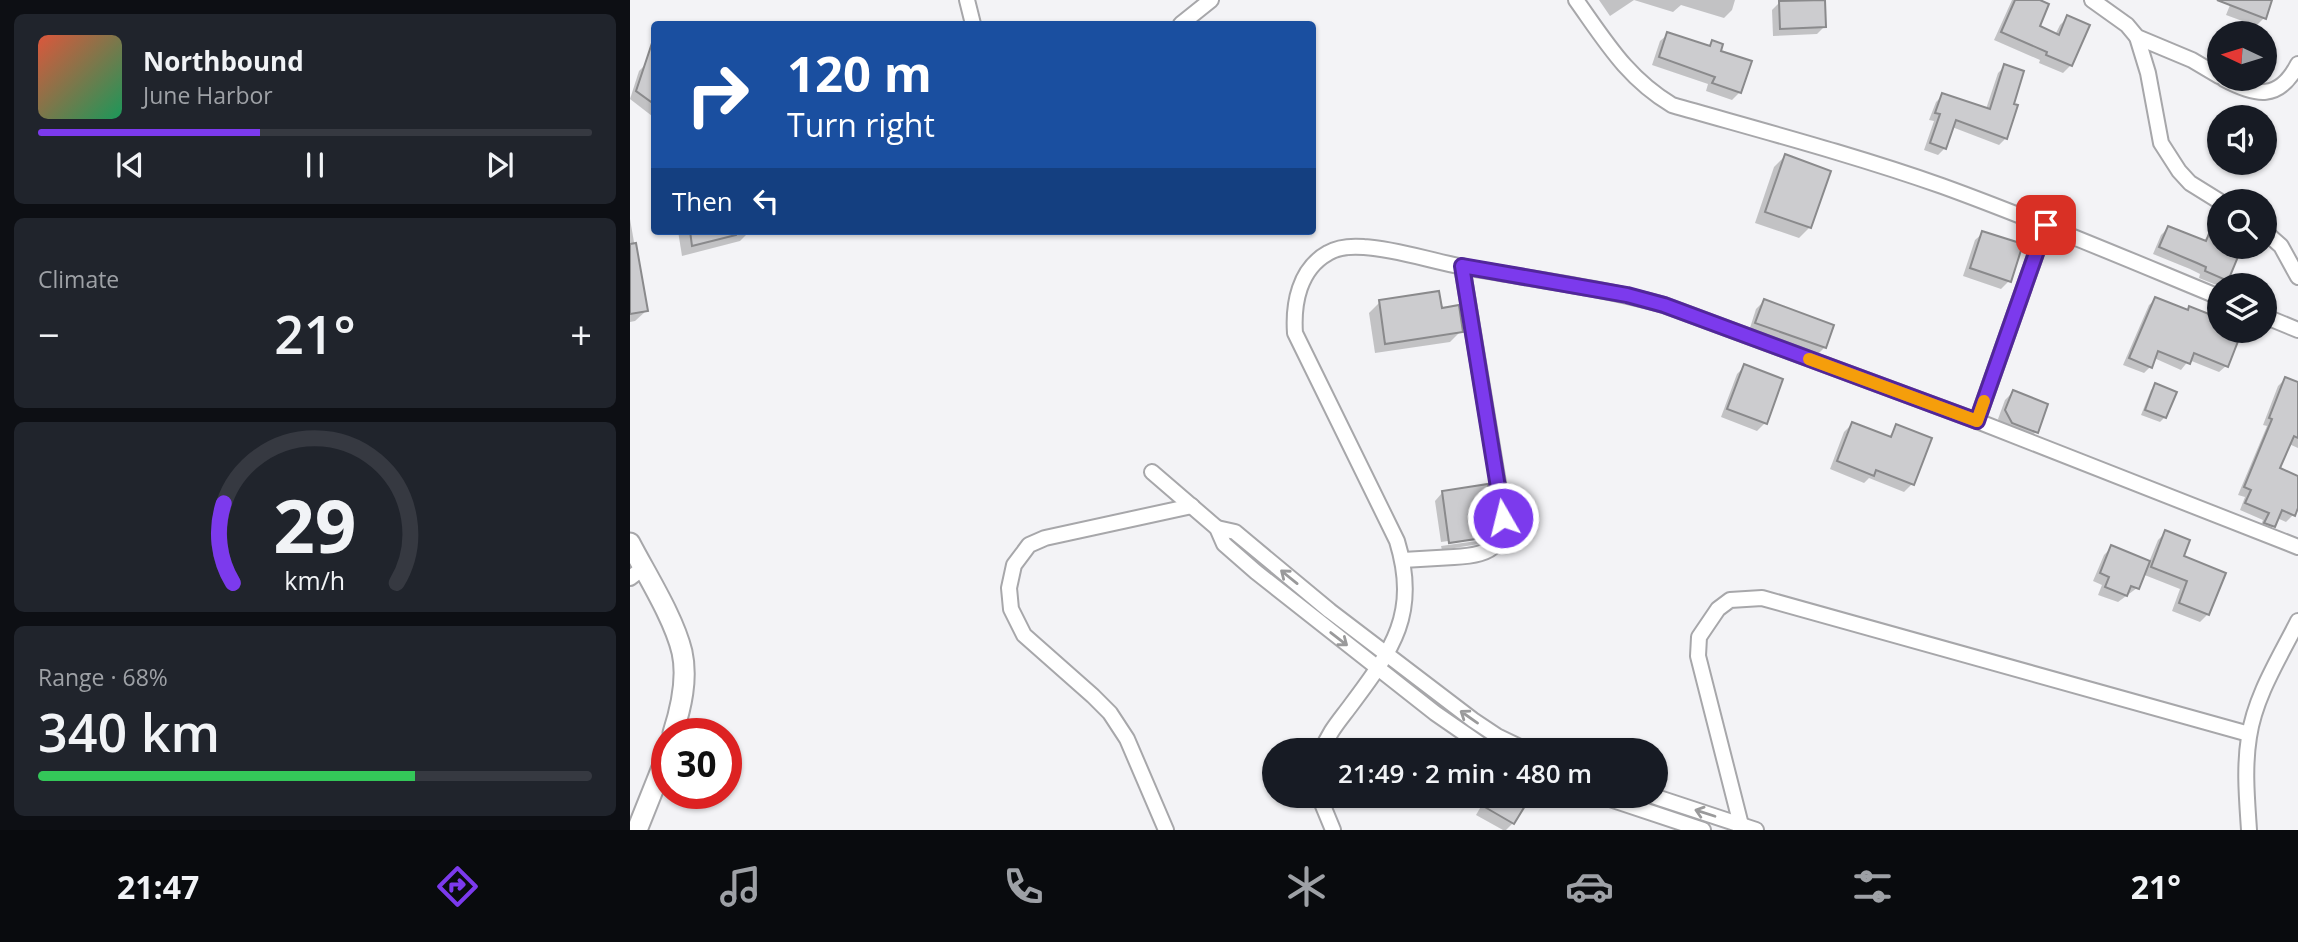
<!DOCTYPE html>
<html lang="en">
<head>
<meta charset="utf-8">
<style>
  body { margin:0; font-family:"Open Sans",sans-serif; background:#20242c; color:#f1f3f6; height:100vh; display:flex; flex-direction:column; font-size:26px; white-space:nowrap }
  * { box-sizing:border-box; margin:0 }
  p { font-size:23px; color:#9ea1a6 }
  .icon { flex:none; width:38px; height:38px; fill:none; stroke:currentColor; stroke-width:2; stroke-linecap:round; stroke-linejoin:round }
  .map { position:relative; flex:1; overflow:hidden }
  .drawer { display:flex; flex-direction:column; gap:14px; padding:14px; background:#0d0f14; width:630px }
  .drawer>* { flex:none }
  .guide { position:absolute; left:21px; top:21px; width:665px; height:214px; border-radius:7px; box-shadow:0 2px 5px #0004; background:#1a4fa0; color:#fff; overflow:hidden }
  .needle { width:46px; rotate:274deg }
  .controls { position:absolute; left:1577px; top:21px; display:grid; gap:14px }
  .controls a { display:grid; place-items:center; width:70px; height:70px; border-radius:50%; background:#171b24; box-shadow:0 2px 5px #0004; font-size:35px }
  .speed { position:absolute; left:21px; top:718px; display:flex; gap:14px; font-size:35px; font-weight:700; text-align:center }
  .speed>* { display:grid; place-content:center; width:91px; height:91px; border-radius:50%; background:#171b24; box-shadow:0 2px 5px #0004; line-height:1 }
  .speed .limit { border:10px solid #d22; background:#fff; color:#111 }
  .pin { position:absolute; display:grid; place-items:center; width:60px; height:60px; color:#fff; margin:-30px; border-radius:14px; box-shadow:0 4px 10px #0006 }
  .me { position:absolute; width:77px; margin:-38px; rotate:352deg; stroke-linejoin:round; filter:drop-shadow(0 0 5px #0008) }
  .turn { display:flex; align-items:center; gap:24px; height:147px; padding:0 21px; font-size:32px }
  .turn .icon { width:91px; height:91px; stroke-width:2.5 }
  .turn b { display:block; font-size:49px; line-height:60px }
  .then { display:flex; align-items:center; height:66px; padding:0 21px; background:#0003; gap:14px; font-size:26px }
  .big { font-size:52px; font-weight:600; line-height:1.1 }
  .drawer .widget { flex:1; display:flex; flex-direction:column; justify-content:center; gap:10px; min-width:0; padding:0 24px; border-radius:10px; background:#20242c }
  .drawer .dial { align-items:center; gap:0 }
  .dial svg { height:182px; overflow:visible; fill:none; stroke:#363941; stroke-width:7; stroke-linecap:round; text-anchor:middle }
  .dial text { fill:#f1f3f6; stroke:none }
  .song { display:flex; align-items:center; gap:21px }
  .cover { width:84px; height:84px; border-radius:10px; background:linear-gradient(135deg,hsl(10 70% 55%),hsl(150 70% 35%)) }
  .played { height:7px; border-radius:4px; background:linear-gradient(90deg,#7c3aed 40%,#363941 40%) }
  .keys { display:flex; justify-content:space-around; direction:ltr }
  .heat { display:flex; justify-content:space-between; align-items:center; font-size:38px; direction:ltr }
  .charge { height:10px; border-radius:5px; background:linear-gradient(90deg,#34c759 68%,#363941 0) }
  .trip { position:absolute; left:632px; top:738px; width:406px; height:70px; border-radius:35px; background:#171b24; box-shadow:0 2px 5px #0004; font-weight:600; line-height:70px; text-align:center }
  .tab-bar { display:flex; height:112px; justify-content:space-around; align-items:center; background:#090b0e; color:#9ea1a6 }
  .tab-bar .icon { width:49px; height:49px }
  .tab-bar .current { color:#7c3aed }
  .tab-bar b { font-size:32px; color:#f1f3f6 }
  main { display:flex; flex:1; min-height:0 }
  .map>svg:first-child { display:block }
</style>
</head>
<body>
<main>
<section class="drawer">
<div class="widget">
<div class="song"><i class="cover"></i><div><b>Northbound</b><p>June Harbor</p></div></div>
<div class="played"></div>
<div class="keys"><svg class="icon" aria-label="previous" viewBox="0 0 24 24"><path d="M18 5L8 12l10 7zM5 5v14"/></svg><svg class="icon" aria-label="pause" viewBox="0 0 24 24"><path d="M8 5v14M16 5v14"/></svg><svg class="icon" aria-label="next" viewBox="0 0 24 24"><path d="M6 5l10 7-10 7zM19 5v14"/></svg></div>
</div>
<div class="widget"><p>Climate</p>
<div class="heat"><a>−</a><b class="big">21°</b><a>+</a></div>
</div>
<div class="widget dial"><svg viewBox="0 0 100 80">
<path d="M14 69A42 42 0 1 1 86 69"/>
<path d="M14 69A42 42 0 0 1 10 34" stroke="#7c3aed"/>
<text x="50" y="56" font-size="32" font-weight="700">29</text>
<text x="50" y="72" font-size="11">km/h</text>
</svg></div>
<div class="widget"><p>Range · 68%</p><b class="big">340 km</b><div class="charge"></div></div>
</section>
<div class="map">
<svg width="1668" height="830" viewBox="0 0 1668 830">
  <rect width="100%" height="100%" fill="#f3f3f6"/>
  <!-- shadow -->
  <g fill="#0003">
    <polygon points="969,0 1004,0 980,16"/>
    <polygon points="1004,0 1105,0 1102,10 1094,18 1051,5 1043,12"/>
    <polygon points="1170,0 1194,0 1195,26 1187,34 1143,36 1142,10 1150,2"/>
    <polygon points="1382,0 1406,0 1408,27 1425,35 1430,25 1438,17 1441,65 1433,73 1409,63 1410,60 1364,40"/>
    <polygon points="1602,0 1640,0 1634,18 1626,26 1596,15"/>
    <polygon points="1038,34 1077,47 1082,42 1110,92 1102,100 1076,91 1078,84 1022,65 1030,41"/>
    <polygon points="17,63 24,63 24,114 22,116 0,99 9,71"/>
    <polygon points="1375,66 1376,138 1369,145 1322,127 1315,148 1308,155 1294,150 1304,121 1299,120 1306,102 1313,95 1356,109 1368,73"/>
    <polygon points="1155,156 1180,227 1169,238 1125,223 1144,167"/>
    <polygon points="0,219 16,311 5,321 0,322"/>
    <polygon points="1538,228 1573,242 1580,233 1589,237 1589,247 1610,247 1597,280 1589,286 1569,278 1570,274 1560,269 1523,254 1531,235"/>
    <polygon points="48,231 120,231 110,241 52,256"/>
    <polygon points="1353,233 1379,281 1371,289 1333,276 1345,240"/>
    <polygon points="1526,299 1556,311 1559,308 1589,319 1589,331 1610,331 1596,366 1589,372 1559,360 1551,370 1524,358 1520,367 1514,373 1493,365 1519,305"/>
    <polygon points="1134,301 1195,347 1187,355 1119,331 1126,309"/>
    <polygon points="750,302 810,310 831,331 820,342 745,353 739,313"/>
    <polygon points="1115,366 1135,423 1127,431 1091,417 1107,374"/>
    <polygon points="1655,379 1668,384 1668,448 1659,444 1648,469 1668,478 1668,503 1663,515 1656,522 1647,518 1643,526 1636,534 1628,531 1633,520 1610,510 1615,497 1608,495 1637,426 1633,425 1648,386"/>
    <polygon points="1526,385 1535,417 1530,422 1511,415 1521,390"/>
    <polygon points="1383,392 1406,432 1398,439 1375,430 1368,419 1375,400"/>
    <polygon points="1222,424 1258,438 1267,427 1282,484 1274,492 1239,478 1234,483 1200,469 1214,432"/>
    <polygon points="812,493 859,502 856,505 857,536 854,539 854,536 811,542 805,501"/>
    <polygon points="1536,532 1552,557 1578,614 1570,622 1542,611 1550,589 1512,574 1507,588 1488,602 1468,595 1472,585 1463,581 1474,555 1482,547 1519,562 1528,540"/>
    <polygon points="854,540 849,544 812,550 811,546"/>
    <polygon points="857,796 892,796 897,799 883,823 876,830 873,830 846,815"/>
  </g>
  <!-- building -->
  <g fill="#cccccf" stroke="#8a8a8c" stroke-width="2">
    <polygon points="1195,0 1196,27 1150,29 1149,1"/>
    <polygon points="1385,0 1410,0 1419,4 1410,26 1429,35 1437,15 1460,25 1442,66 1416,55 1417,52 1371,32"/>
    <polygon points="1587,0 1642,0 1636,19"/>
    <polygon points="1037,32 1080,46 1082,40 1093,44 1091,51 1122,61 1111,93 1082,83 1085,77 1029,57"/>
    <polygon points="22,43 24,43 24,104 6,91"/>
    <polygon points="1374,64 1394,71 1384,104 1388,105 1377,139 1326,120 1316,149 1300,143 1310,114 1305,113 1312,93 1360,109"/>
    <polygon points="1155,154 1201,171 1181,228 1135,212"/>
    <polygon points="1538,226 1576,241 1580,231 1589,235 1589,247 1612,247 1598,281 1575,271 1576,267 1567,263 1529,247"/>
    <polygon points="60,231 106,231 106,235 62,246"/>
    <polygon points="1352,231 1393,244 1381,282 1340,268"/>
    <polygon points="6,243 18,311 0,314 0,244"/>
    <polygon points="809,291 812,308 829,305 833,332 755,344 749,300"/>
    <polygon points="1525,297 1558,310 1559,306 1589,318 1589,331 1612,331 1598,367 1564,353 1560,364 1528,351 1522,368 1499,358"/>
    <polygon points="1134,299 1204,325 1196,348 1125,323"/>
    <polygon points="1114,364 1153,379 1137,424 1097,409"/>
    <polygon points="1655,377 1668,382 1668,438 1664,436 1650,468 1668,476 1668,508 1665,516 1652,510 1645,527 1634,523 1639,513 1615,503 1621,490 1614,487 1642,419 1639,418"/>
    <polygon points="1525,383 1547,392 1536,418 1515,410"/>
    <polygon points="1383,390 1418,404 1408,433 1382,423 1375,410"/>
    <polygon points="1222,422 1261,437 1266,424 1302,438 1284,485 1246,470 1244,476 1207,461"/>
    <polygon points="858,484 861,503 858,503 862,530 859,537 819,543 812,491"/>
    <polygon points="1535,530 1560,540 1554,556 1596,573 1579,615 1549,603 1557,581 1521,567"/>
    <polygon points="1481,545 1520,561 1509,589 1501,586 1497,596 1475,587 1479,577 1470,573"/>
    <polygon points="859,796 901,796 884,824 853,806"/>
  </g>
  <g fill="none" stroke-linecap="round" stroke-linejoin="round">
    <!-- street casing -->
    <g stroke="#a7a7aa" stroke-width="18">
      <g id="street">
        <polyline points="337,0 343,24"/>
        <path d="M946,0C976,42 997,78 1042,105C1133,131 1224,155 1312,186C1406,220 1497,259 1589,297"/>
        <polyline points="1462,0 1497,25 1507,37 1562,60 1589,76"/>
        <polyline points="551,24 581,0"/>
        <polyline points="1507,37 1518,73 1531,143 1549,171 1560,183 1589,201"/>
        <path d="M1594,79C1626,96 1649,101 1668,64"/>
        <polyline points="1634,231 1651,246 1668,277"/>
        <polyline points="1634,316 1668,330"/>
        <polyline points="1347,421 1416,225"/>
        <polyline points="522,472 587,528 594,544 626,572 805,713 860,751"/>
        <polyline points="587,528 605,532 700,611 843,720 867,736 898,751"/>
        <path d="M773,560C790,559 807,558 824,557C866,555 877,544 871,501L832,266"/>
        <polyline points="0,578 13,568"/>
        <path d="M692,751C698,733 710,720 721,705C763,649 789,613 767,541L665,333C663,304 669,269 698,253C708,247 722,246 734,247C767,249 801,261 834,267C901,279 969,287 1034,305L1347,421L1668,547"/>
        <polyline points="689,796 703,830"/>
        <polyline points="971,796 1073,830"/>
        <polyline points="1023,796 1126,830"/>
        <polyline points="536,830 497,739 480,713 463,696 394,635 381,609 379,588 384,565 399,545 415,538 562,506"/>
        <polyline points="1110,830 1111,825 1068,656 1069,637 1088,609 1100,600 1132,598 1619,734"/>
        <path d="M1619,830C1617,799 1614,768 1619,737C1625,696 1650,657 1668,621"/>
      </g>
    </g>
    <!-- secondary casing -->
    <g stroke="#a7a7aa" stroke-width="23">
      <g id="secondary">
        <path d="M0,543C16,574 44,618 52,652C58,679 51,708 43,733"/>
        <polyline points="7,830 37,755"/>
      </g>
    </g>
    <!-- street -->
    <use href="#street" stroke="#fff" stroke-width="14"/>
    <!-- secondary -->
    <use href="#secondary" stroke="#fff" stroke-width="19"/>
  </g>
  <!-- one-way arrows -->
  <defs><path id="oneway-shaft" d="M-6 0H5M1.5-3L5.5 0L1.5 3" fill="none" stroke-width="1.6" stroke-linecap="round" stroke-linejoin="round" transform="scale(1.75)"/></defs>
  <g stroke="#9a9a9b">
    <use href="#oneway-shaft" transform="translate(659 577) rotate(-141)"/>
    <use href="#oneway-shaft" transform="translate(709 639) rotate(38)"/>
    <use href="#oneway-shaft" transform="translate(839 717) rotate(-145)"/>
    <use href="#oneway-shaft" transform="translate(1075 813) rotate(-162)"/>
  </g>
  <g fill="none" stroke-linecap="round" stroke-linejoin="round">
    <!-- route casing -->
    <g stroke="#51269a" stroke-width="18">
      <polyline id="route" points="873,518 832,266 997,295 1034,305 1347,421 1416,225"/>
    </g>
    <!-- route -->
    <use href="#route" stroke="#7c3aed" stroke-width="12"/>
    <!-- slow -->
    <polyline stroke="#f59e0b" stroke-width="12" points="1179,359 1347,421 1354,401"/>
  </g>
</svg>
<div class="controls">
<a><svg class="needle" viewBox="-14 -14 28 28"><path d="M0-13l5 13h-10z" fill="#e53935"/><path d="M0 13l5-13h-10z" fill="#9ea1a6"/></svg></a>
<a><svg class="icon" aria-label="sound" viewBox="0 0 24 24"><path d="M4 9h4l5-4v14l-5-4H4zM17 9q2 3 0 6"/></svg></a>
<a><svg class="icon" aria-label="search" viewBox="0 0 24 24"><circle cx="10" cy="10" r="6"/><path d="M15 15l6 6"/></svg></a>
<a><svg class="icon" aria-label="layers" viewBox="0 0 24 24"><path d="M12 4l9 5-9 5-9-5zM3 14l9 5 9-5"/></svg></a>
</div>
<div class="speed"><div class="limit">30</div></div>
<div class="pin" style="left:1416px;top:225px;background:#d93025"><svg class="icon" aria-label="arrive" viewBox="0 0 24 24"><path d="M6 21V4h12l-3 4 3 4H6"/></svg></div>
<svg class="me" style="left:873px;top:518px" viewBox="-20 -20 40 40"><circle r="17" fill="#7c3aed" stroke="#fff" stroke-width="3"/><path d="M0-11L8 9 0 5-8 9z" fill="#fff"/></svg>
<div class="trip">21:49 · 2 min · 480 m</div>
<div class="guide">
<div class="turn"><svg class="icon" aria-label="right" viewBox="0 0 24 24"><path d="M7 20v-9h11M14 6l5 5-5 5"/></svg><div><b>120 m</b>Turn right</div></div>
<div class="then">Then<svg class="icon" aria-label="left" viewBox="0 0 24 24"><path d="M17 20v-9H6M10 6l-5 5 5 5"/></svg></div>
</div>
</div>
</main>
<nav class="tab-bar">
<b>21:47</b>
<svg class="icon current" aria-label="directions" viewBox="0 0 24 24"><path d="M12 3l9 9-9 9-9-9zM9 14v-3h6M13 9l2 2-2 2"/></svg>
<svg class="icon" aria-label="music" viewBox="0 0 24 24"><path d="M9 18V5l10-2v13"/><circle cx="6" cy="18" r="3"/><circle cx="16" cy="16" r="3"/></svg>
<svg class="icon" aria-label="phone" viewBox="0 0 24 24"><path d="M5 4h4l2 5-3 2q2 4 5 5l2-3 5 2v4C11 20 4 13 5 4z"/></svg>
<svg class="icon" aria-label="climate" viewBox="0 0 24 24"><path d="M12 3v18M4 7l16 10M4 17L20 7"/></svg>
<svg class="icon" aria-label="car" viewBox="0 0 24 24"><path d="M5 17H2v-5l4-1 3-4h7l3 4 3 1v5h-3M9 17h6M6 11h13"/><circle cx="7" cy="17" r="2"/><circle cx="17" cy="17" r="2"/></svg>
<svg class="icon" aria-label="filters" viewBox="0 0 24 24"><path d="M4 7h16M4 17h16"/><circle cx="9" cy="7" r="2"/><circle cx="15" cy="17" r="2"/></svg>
<b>21°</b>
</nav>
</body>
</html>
